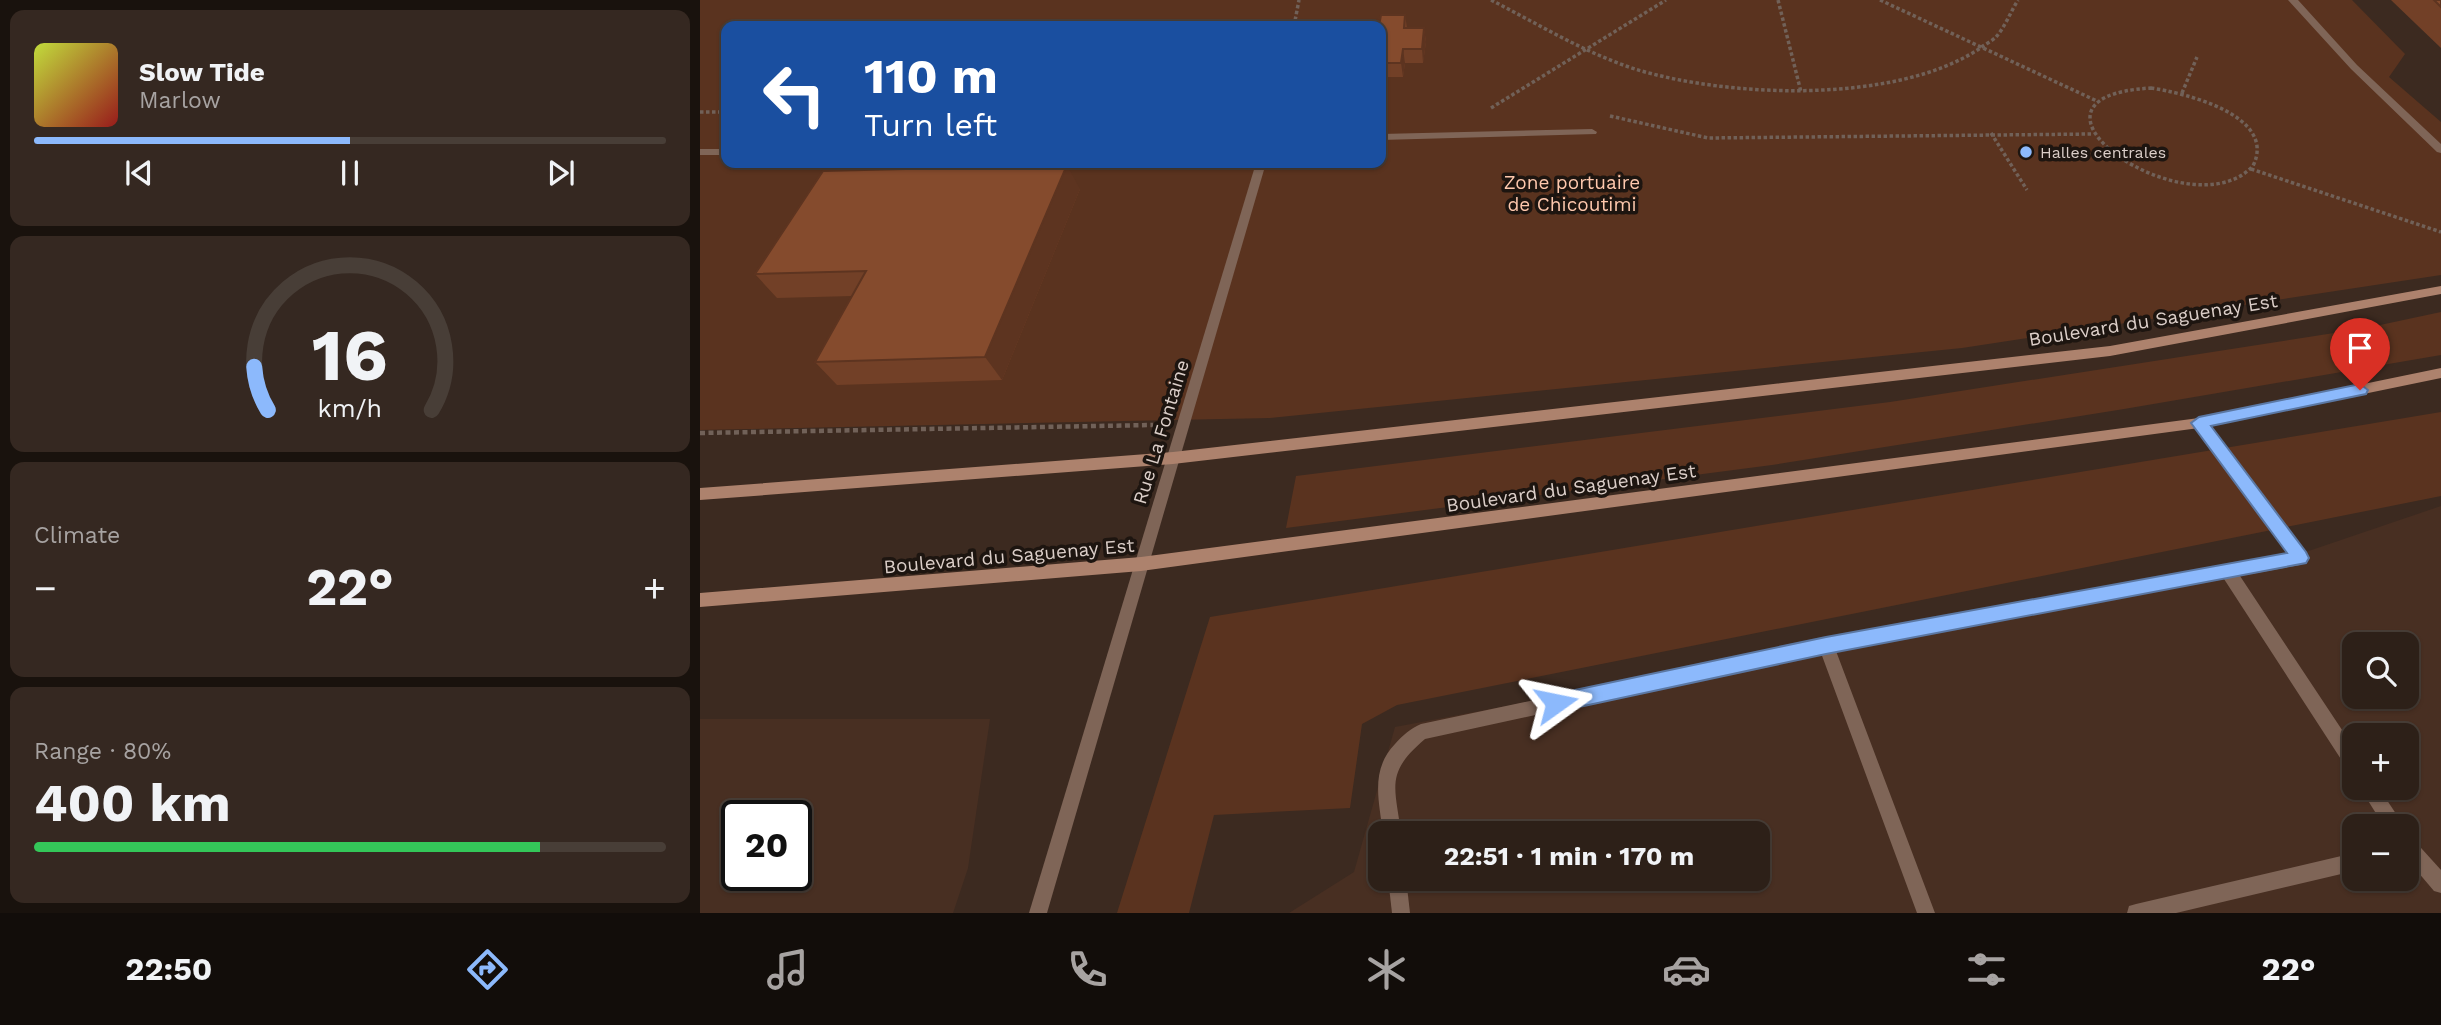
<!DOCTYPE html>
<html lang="en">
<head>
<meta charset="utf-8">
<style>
  body { margin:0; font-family:"Work Sans",sans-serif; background:#352821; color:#f1f3f6; height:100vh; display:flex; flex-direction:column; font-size:26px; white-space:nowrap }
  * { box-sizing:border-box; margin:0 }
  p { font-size:23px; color:#a7a3a2 }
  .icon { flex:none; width:38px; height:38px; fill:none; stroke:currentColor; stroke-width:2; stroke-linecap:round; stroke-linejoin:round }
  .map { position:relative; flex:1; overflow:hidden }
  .panel { display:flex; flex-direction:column; gap:10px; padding:10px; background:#19120d; width:700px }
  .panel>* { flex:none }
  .banner { position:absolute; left:21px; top:21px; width:665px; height:147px; border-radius:14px; box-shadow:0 2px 5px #0004,0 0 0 2px #483e37; background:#1a4fa0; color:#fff; overflow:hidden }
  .controls { position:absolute; left:1642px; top:632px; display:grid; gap:14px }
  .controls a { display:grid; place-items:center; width:77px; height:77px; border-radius:14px; background:#2d2018; box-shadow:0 2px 5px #0004,0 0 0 2px #483e37; font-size:35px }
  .speed { position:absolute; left:21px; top:800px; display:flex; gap:14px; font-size:35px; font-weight:700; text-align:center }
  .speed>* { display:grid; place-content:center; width:91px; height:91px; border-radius:50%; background:#2d2018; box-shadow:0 2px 5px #0004,0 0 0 2px #483e37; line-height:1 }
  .speed .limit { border:4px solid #111; border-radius:10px; background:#fff; color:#111 }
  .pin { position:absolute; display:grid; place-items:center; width:60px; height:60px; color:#fff; margin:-72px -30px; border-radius:50% 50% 50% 0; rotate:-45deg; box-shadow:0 0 7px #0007 }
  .pin .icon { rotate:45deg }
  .me { position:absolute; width:77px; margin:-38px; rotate:78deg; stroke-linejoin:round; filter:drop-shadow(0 0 5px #0008) }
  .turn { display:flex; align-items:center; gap:24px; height:147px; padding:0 28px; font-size:32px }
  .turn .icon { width:91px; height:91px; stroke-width:2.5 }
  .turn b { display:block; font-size:49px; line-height:60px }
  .big { font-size:52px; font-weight:700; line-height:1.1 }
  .panel .card { flex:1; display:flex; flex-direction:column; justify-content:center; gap:10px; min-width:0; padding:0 24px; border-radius:14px; background:#352821 }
  .panel .dial { align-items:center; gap:0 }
  .dial svg { height:182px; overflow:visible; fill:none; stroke:#483e37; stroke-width:7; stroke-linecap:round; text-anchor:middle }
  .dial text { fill:#f1f3f6; stroke:none }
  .song { display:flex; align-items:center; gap:21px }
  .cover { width:84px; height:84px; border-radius:10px; background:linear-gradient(135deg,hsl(70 70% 55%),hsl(0 70% 35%)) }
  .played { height:7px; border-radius:4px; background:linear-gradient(90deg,#8cb9fc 50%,#483e37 50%) }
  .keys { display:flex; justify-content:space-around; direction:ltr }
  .heat { display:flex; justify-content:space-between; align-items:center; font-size:38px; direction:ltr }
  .charge { height:10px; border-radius:5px; background:linear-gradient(90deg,#34c759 80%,#483e37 0) }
  .trip { position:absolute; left:668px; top:821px; width:402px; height:70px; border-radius:14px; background:#2d2018; box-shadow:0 2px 5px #0004,0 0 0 2px #483e37; font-weight:700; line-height:70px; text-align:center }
  .menu { display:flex; height:112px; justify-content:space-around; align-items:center; background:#120d0a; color:#a7a3a2 }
  .menu .icon { width:49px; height:49px }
  .menu .active { color:#8cb9fc }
  .menu b { font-size:32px; color:#f1f3f6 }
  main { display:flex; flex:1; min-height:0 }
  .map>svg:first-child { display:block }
</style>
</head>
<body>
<main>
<section class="panel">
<div class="card">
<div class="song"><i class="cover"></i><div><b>Slow Tide</b><p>Marlow</p></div></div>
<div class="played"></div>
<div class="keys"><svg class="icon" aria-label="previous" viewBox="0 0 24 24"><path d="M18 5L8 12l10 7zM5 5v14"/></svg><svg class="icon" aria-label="pause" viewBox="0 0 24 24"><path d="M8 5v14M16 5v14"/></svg><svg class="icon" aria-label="next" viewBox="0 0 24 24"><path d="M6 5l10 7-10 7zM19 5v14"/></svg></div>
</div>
<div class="card dial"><svg viewBox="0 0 100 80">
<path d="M14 69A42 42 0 1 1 86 69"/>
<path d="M14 69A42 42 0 0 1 8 50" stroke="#8cb9fc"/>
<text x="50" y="56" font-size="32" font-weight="700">16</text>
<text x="50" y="72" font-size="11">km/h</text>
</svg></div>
<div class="card"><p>Climate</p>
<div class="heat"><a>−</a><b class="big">22°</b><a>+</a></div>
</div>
<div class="card"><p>Range · 80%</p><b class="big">400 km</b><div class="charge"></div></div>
</section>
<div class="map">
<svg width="1741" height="913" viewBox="0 0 1741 913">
  <rect width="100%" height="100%" fill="#3c2a20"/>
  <!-- built -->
  <g fill="#482f22" fill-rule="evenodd">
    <path d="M1741,506V913H589L654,872L695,727L1588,558ZM1654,644H1706V696H1654ZM1654,735H1706V788H1654ZM1654,826H1706V878H1654ZM681,833H1059V878H681Z"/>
    <path d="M0,719H290L268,868L253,913H0ZM37,816H96V875H37Z"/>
  </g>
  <!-- green -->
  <g fill="#5a331f" fill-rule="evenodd">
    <path d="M0,0H1652L1705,54L1689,77L1741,122V275L1262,348L570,418L0,430ZM26,26H681V163H26Z"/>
    <polygon points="1741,312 1741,355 1424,409 1072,465 586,528 596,476 1190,402 1666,328"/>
    <polygon points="1741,412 1741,496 697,705 662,724 650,808 514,815 489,913 417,913 510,617"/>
  </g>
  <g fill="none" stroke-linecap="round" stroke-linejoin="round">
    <!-- path-far1 -->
    <g stroke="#716158" stroke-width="3.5" stroke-dasharray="3.5 2.5" stroke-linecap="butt">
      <path d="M791,0C838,24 885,53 935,69C1029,98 1195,104 1279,49C1284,45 1292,41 1296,37C1305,27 1311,11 1318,0"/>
      <polyline points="1078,0 1101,92"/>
      <polyline points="1180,0 1399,102"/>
      <polyline points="594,26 599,0"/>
      <path d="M1451,88C1484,93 1578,115 1553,166C1489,234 1291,97 1451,88Z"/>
      <polyline points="1482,93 1497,57"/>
      <polyline points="791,108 966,0"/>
      <polyline points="0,112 26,112"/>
      <polyline points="910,116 1008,138 1393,134"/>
      <polyline points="1291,133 1327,190"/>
      <polyline points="1551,169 1741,232"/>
    </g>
    <!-- path -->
    <polyline stroke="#716158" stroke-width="4.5" stroke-dasharray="5 3.5" stroke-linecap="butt" points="0,433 453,425"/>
    <!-- lane -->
    <g fill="#7f6557" fill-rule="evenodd">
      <polygon points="1588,0 1598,0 1657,65 1741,144 1741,153 1737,152 1651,69"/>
      <polygon points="892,129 897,132 896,134 681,140 681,134"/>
      <path d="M1499,418L1504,419L1608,558L1605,563L1600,565L1540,576L1654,748V773L1648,770L1524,579L1136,651L1235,913H1217L1121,653L725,739C685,773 695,786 701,833H683C679,801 670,770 695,744C702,736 711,728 721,724L1126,638L1588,554L1494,427L1492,423Z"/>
      <polygon points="1660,788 1679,788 1704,826 1684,826"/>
      <polygon points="1706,835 1712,838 1741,870 1741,893 1734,891 1706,858"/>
      <polygon points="1654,853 1654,871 1476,913 1427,913 1429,906 1436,904"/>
      <polygon points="688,878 706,878 710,913 692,913"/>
    </g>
    <!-- street -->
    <g fill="#7f6557" fill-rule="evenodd">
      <rect x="0" y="149" width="26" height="6"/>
      <polygon points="556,163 566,163 347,913 329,913"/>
    </g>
    <!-- secondary -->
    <g fill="#ad826d" fill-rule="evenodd">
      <polygon points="1741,286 1741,294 1410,356 473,464 0,500 0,488 473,452 1410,346"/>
      <polygon points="1741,368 1741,378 1499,428 441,571 0,607 0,593 441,557 1499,418"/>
    </g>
  </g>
  <!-- wall -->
  <g fill="#724027">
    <polygon points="1691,0 1741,0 1741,48"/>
    <polygon points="705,15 707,28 724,28 726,42 723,63 705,63 703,77 681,77 681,26"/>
    <polygon points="380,189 302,380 137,385 115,362 152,296 77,298 55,274"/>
  </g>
  <!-- shaded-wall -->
  <g fill="#5d3420">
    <polygon points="724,28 726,42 723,63 722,49"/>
    <polygon points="703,49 705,63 703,77 701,63"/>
    <polygon points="367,165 380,189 302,380 285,357"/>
  </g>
  <!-- building -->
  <g fill="#854b2d" stroke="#5d3420" stroke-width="2">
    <polygon points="1734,0 1741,0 1741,7"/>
    <polygon points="681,15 705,15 704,28 724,28 722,49 703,49 701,63 681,63 681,26 679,26"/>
    <polygon points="367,165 285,357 115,362 166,271 55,274 123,171"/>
  </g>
  <!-- route -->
  <polygon fill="#8cb9fc" stroke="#5b78a4" stroke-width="2" points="1660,384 1668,390 1666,394 1511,426 1606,552 1609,558 1606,563 1126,654 856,712 849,709 846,703 849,696 856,694 1126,637 1587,553 1491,423 1499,417"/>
  <!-- markers -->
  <circle fill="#8cb9fc" stroke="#1d1510" stroke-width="2.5" cx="1326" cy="152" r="7"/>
  <g text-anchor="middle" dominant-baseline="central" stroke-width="7" stroke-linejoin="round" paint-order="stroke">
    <!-- far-poi labels -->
    <g font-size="16" fill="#dbcec8" stroke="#1d1510" text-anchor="start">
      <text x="1340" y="152">Halles centrales</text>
    </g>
    <!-- park labels -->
    <g font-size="19" fill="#fec8ad" stroke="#1d1510">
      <text x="872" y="182">Zone portuaire<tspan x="872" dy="22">de Chicoutimi</tspan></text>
    </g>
    <!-- street labels -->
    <g font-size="19" fill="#dbcec8" stroke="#1d1510">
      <text transform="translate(1453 320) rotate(-9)">Boulevard du Saguenay Est</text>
      <text transform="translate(461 432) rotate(-73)">Rue La Fontaine</text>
      <text transform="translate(871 488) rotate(-8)">Boulevard du Saguenay Est</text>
      <text transform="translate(309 556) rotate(-5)">Boulevard du Saguenay Est</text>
    </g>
  </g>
</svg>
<div class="controls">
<a><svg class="icon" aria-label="search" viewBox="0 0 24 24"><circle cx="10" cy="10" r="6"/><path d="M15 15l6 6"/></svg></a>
<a>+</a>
<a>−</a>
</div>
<div class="speed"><div class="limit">20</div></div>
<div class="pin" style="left:1660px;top:390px;background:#d93025"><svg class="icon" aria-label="arrive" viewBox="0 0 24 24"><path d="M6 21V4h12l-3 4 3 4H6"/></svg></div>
<svg class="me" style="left:856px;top:703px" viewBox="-20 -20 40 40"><path d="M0-17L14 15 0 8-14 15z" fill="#8cb9fc" stroke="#fff" stroke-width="4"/></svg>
<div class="trip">22:51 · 1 min · 170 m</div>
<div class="banner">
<div class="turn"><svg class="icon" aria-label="left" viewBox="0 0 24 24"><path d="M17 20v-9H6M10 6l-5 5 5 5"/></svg><div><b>110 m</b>Turn left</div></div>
</div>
</div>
</main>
<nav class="menu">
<b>22:50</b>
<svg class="icon active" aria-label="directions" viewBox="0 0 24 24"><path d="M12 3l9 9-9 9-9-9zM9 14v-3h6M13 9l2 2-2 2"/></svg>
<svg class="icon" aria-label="music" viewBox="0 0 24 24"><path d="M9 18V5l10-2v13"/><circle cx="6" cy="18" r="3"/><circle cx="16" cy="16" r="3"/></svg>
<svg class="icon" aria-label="phone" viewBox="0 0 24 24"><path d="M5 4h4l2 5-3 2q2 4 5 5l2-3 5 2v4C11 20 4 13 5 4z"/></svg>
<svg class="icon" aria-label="climate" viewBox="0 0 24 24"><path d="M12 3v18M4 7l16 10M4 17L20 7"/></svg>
<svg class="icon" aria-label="car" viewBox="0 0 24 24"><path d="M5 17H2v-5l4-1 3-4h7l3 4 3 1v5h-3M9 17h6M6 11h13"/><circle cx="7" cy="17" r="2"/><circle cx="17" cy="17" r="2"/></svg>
<svg class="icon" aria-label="filters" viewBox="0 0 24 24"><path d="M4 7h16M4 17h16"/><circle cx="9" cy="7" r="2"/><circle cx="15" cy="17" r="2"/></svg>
<b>22°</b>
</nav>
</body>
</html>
